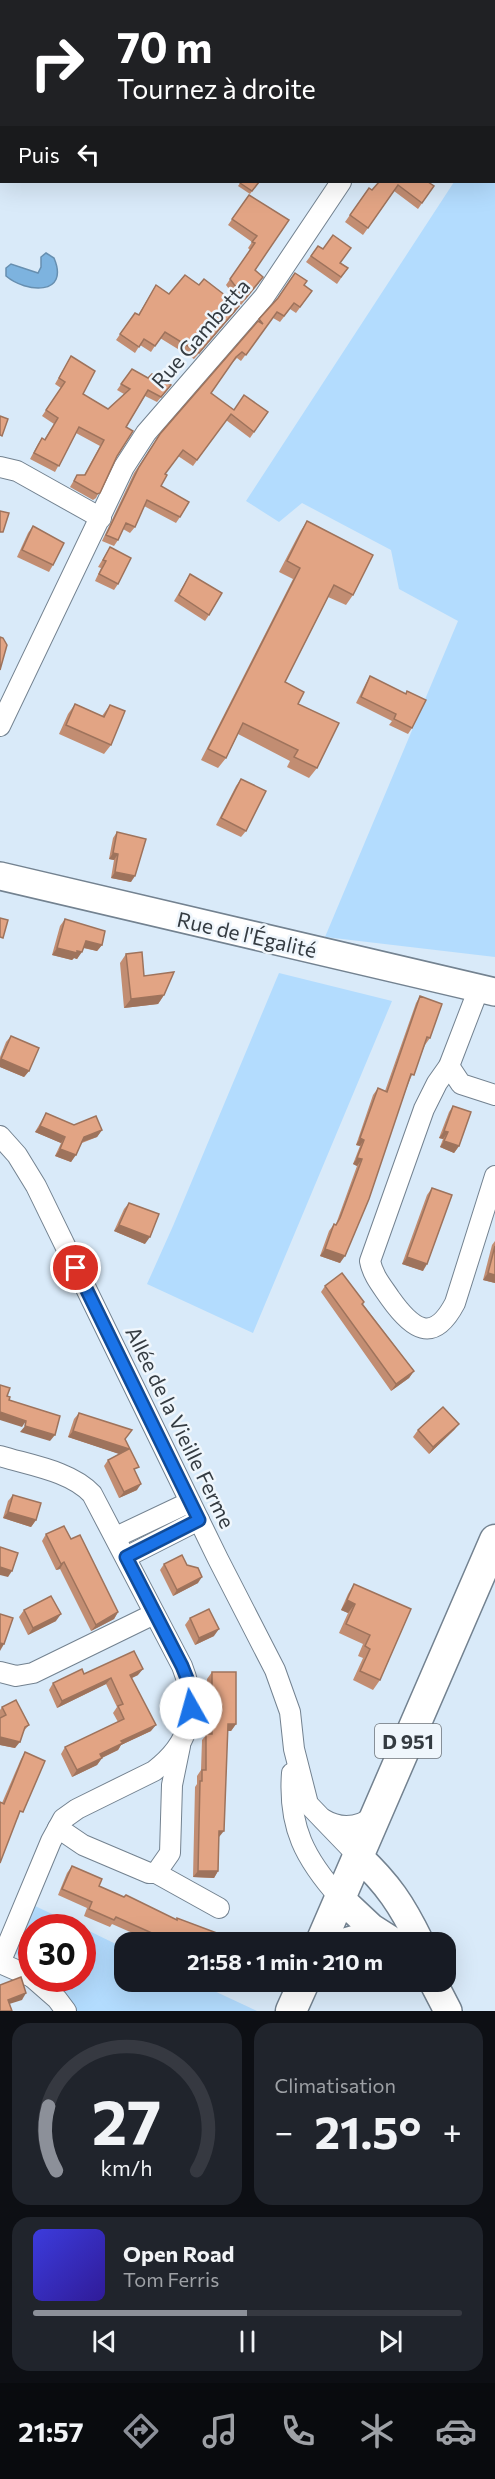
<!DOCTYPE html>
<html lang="fr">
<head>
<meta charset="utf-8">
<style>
  body { margin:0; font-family:Commissioner,sans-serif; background:#20242c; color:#f1f3f6; height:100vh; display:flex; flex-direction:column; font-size:22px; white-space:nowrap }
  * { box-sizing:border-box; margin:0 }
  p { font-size:20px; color:#9ea1a6 }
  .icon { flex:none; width:33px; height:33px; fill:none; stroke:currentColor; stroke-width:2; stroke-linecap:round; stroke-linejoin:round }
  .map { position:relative; height:2011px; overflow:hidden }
  .panel { display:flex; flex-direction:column; gap:12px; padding:12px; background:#0d0f14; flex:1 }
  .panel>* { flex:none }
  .banner { position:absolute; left:0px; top:0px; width:495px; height:183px; box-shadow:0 6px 24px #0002; background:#202124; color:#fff; overflow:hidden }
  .speed { position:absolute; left:18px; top:1914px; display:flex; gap:12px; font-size:30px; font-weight:700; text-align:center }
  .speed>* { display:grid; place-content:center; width:78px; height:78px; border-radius:50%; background:#171b24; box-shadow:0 6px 24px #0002; line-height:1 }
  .speed .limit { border:9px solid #d22; background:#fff; color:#111 }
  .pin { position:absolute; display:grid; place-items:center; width:51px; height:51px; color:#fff; margin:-26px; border:3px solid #fff; border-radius:50%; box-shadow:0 2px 6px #0007 }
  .me { position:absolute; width:66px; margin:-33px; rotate:353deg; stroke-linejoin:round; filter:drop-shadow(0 0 4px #0008) }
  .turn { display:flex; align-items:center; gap:21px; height:126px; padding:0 18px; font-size:27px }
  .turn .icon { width:78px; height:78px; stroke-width:2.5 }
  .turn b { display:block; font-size:42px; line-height:51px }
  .then { display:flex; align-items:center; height:57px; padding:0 18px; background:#0003; gap:12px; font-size:22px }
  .big { font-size:45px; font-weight:700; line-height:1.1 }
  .panel .tile { flex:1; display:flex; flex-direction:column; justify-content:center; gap:9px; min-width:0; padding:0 21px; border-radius:18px; background:#20242c }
  .panel .dial { align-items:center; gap:0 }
  .dial svg { height:156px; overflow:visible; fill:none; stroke:#363941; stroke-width:7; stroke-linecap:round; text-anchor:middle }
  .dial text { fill:#f1f3f6; stroke:none }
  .song { display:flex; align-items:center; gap:18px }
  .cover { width:72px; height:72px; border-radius:9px; background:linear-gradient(135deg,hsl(240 70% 55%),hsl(250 70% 35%)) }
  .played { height:6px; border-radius:3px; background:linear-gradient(90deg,#8c9099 50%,#363941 50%) }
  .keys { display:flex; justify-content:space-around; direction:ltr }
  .heat { display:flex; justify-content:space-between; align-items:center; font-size:33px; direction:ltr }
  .panel .tiles { flex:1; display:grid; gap:12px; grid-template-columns:1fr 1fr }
  .tile:last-child { grid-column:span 2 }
  .trip { position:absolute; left:114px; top:1932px; width:342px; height:60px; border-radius:18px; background:#171b24; box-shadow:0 6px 24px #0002; font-weight:700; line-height:60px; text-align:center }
  .tabs { display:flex; height:96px; justify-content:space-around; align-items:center; background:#090b0e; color:#9ea1a6 }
  .tabs .icon { width:42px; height:42px }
  .tabs .active { color:#8c9099 }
  .tabs b { font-size:27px; color:#f1f3f6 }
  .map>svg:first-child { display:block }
</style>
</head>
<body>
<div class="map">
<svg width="495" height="2011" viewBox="0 0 495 2011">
  <rect width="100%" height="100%" fill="#d9eaf9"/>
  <!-- green -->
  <g fill="#b3dcfe">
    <polygon points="268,0 436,0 270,2"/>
    <polygon points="495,119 495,957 325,937 458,621 399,589 391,550 302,503 279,522 246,501 454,182 494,182"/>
    <polygon points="279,973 392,1001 253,1333 147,1284 173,1226"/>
    <polygon points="35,1906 80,1927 32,1928 31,1967 13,1951"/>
    <polygon points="83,1928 124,1948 124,1982 195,1982 257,2011 76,2011 69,2000 45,1979 82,1978"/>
  </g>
  <!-- water -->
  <path fill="#7db3df" stroke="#678fb0" stroke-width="1.5" d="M46,253L54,258C70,296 26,293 6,276V268L11,264L38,273L41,267V257Z"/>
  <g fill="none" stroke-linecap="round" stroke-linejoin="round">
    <!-- street casing -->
    <g stroke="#738290" stroke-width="22">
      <g id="street">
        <polyline points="468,2 469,0"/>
        <polyline points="0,467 17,471 101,518"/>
        <polyline points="0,726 124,467 146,433 264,297 341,182"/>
        <path d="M479,988L449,1066L437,1083L424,1109L370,1261C373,1276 382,1286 390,1298C412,1329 433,1345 455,1303L495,1176"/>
        <polyline points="449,1066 461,1084 495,1095"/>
        <polyline points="0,1136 17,1155 36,1186 218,1559 275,1670 290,1712 294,1749 308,1804 358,1856"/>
        <path d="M0,1456C29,1465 71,1471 92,1494L182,1666C199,1709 191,1743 154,1771L77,1809L63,1819L51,1841L0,1963"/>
        <polyline points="116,1537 190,1502"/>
        <polyline points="126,1557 199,1520"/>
        <polyline points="0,1672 16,1676 33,1673 154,1614"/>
        <path d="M292,1773C288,1827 305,1859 340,1898"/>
        <path d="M323,1819C341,1830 360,1827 376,1815"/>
        <polyline points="58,1828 83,1845 149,1873 156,1873 170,1853 172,1785 180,1746"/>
        <polyline points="156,1873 219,1908"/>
        <polyline points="0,1963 32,1977"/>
        <polyline points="33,1978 57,1999 66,2011"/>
      </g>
    </g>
    <!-- secondary casing -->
    <g stroke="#738290" stroke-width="30">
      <g id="secondary">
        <polyline points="0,876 495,992"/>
        <path d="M358,1856C388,1884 402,1905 420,1942"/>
        <polyline points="340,1898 372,1928 394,1942"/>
        <polyline points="345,1942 366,1936 389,1941"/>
        <polyline points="433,1982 448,2011"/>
      </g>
    </g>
    <!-- primary casing -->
    <g stroke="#738290" stroke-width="33">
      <g id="primary">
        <polyline points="321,1942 495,1540"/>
        <polyline points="291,2011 304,1982"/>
      </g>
    </g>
    <!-- street -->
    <use href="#street" stroke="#fff" stroke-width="20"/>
    <!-- secondary -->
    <use href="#secondary" stroke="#fff" stroke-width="27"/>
    <!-- primary -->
    <use href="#primary" stroke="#fff" stroke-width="30"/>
  </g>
  <!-- wall -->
  <g fill="#c28d72">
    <polygon points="241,182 259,182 250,194 238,186"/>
    <polygon points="379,182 434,186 418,209 394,191 363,235 345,222 369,188 372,190"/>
    <polygon points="249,195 289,220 255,270 259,283 241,305 226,285 250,250 248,248 252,242 228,225"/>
    <polygon points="318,246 348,268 337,284 306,262"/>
    <polygon points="156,285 169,294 199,285 239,306 194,359 160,338 151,352 140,345 135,353 116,340 135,313 138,315"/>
    <polygon points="304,285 312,291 296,313 290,309 280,322 273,318 241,361 237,358 232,363 211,393 234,410 268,412 250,438 226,420 193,466 178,456 165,474 161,486 180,517 176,523 144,506 135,527 130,533 123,529 118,540 114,546 102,541 134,473 160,434 277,299"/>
    <polygon points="71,356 83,394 108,409 124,394 117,390 132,369 148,378 171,385 157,402 145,396 126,427 117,456 96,498 93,500 70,487 77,475 84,475 100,446 76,433 55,472 30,459 38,444 42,438 44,440 54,424 42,416 61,388 55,384"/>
    <polygon points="307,521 353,595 346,605 328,597 285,682 298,704 317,768 309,778 287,767 290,761 238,734 226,758 218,768 201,760 293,579 279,572 300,532"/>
    <polygon points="33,526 53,565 49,572 17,557 28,533"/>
    <polygon points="110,547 118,584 114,590 95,581 101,568 98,567"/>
    <polygon points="190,574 209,615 205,621 174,601"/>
    <polygon points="370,676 412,728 408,734 389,725 392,721 356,703 366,683"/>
    <polygon points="75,704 102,716 110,705 111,745 104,754 59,734 68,714"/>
    <polygon points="241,779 246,831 241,837 216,825 236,786"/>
    <polygon points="117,832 131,882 111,878 114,860 109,859 113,838"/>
    <polygon points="65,919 102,945 97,951 83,948 77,959 74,958 72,960 52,955 60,926"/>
    <polygon points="126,954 144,976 164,995 158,1004 124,1008 120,963"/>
    <polygon points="420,996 430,1038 425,1045 409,1082 340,1263 320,1256 329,1231 334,1224 336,1224 357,1166 353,1164 360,1146 356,1145 373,1095 378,1088 385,1091 416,1003"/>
    <polygon points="11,1036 29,1071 24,1077 0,1067 0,1057 6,1042"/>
    <polygon points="453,1106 459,1146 454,1153 440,1147 443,1139 439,1138 449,1112"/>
    <polygon points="46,1113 74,1125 102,1130 97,1137 82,1143 71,1162 55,1156 61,1143 35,1132 42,1120"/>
    <polygon points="432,1188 423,1271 402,1264 427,1195"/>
    <polygon points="129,1203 145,1244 114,1231 124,1209"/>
    <polygon points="495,1241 495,1283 483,1280 492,1245"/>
    <polygon points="325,1286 364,1302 363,1304 414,1371 409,1378 391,1391 321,1292"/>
    <polygon points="79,1413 125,1440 135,1471 137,1490 119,1498 104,1466 108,1460 120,1454 68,1437 74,1419"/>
    <polygon points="459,1424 454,1430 429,1454 413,1437 418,1430"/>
    <polygon points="13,1495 36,1520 31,1527 3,1518 8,1501"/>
    <polygon points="46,1534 71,1539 118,1612 114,1619 91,1631 60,1569 56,1570 42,1541"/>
    <polygon points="164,1564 187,1565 198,1583 173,1596 160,1570"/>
    <polygon points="354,1584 411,1609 380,1680 373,1690 353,1680 363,1658 358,1656 363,1644 339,1633 348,1613 341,1610 348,1594"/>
    <polygon points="24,1610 56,1621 28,1635 19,1617"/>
    <polygon points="190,1618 214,1636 195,1645 185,1625"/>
    <polygon points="212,1672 236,1724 231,1731 228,1731 219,1837 218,1871 214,1878 193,1877 195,1787 197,1784 197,1776 201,1770 202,1740 207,1734 207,1679"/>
    <polygon points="84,1674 138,1675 132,1678 151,1731 121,1745 118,1750 102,1758 97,1765 72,1777 61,1754 65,1747 118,1722 113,1713 117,1707 106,1684 57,1708 49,1690 53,1683"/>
    <polygon points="2,1707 29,1725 23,1732 15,1748 0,1745 0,1710"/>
    <polygon points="25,1752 18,1819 2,1803 21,1759"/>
    <polygon points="72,1866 99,1886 228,1942 153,1942 112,1924 110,1927 84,1916 87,1908 58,1895 67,1873"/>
  </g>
  <!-- shaded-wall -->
  <g fill="#9e735c">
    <polygon points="239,306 235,312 194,359 199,353"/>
    <polygon points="113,853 118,854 114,860 109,859"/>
    <polygon points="115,872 135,876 131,882 111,878"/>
    <polygon points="86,941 102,945 97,951 81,947"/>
    <polygon points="57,948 77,951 82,952 77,959 74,958 72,960 52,955"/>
    <polygon points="164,995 158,1004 124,1008 131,999"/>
    <polygon points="1,1059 29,1071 24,1077 0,1067 0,1060"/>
    <polygon points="40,1126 65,1137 61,1143 35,1132"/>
    <polygon points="102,1130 97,1137 79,1143 84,1137"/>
    <polygon points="444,1131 448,1132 443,1139 439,1138"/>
    <polygon points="360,1138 364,1140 360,1146 356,1145"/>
    <polygon points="444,1141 459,1146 454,1153 440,1147"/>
    <polygon points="60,1149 76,1155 71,1162 55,1156"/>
    <polygon points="357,1158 362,1159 357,1166 353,1164"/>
    <polygon points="119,1225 150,1237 145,1244 114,1231"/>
    <polygon points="325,1249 345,1256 340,1263 320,1256"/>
    <polygon points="407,1257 427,1264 423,1271 402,1264"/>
    <polygon points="488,1273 495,1275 495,1283 483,1280"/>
    <polygon points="414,1371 409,1378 391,1391 396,1384"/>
    <polygon points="0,1412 26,1421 22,1427 0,1420"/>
    <polygon points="459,1424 454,1430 429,1454 433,1447"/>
    <polygon points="25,1426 55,1435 50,1441 20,1432"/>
    <polygon points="73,1431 129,1449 125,1456 68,1437"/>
    <polygon points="141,1484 137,1490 119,1498 124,1492"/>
    <polygon points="8,1512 36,1520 31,1527 3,1518"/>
    <polygon points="64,1562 60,1569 56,1570 61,1564"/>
    <polygon points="0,1567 12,1571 8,1577 0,1575"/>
    <polygon points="202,1577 198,1583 173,1596 177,1590"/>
    <polygon points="347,1600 355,1604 348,1613 341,1610"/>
    <polygon points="118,1612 114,1619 91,1631 96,1625"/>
    <polygon points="61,1614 56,1621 28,1635 33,1628"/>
    <polygon points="219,1629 214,1636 195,1645 199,1638"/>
    <polygon points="0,1643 4,1644 0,1651"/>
    <polygon points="143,1669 138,1675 125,1681 130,1675"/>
    <polygon points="111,1678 106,1684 57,1708 62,1701"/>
    <polygon points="228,1724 236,1724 231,1731 224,1731"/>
    <polygon points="156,1725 151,1731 121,1745 118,1750 95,1761 100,1754 121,1741"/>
    <polygon points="0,1737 20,1742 15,1748 0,1745"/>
    <polygon points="102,1758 97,1765 72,1777 77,1770"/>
    <polygon points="219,1831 224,1831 219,1837"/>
    <polygon points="198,1871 218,1871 214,1878 193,1877"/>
    <polygon points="26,1993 22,2000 3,2006 8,2000"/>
  </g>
  <!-- building -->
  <g fill="#e2a484" stroke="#9e735c" stroke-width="1.5">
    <polygon points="241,182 259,182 252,191 240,183"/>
    <polygon points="379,182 428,182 434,186 422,203 398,185 368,228 350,215 369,188 372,190"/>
    <polygon points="249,195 289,220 255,270 263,277 245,299 230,279 255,243 252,242 257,236 232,219"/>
    <polygon points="333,235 351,248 340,263 348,268 341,277 311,256 318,246 323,249"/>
    <polygon points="295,273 307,281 304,285 312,291 300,307 294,303 284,316 277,312 246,355 242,352 236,357 211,393 234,410 244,395 268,412 254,432 231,414 197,460 183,450 165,474 167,475 161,486 189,502 180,517 147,500 135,527 126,523 118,540 106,535 139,467 160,434 258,321 263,324 259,319 278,298"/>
    <polygon points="185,275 199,285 204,279 239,306 199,353 165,332 155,346 144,339 139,347 120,334 135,313 139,315 156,285 169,294"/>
    <polygon points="71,356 95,371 83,394 108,409 130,389 121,384 132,369 148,378 152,374 171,385 161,397 148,390 126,427 133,431 117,456 100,493 97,494 74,481 77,475 85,475 104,440 79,427 59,466 34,453 42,438 45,440 58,418 46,410 65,382 59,378"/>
    <polygon points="0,416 8,419 2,436 0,435"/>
    <polygon points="0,511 9,513 3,532 0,532"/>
    <polygon points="307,521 373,555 353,595 334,585 285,682 304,692 298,704 339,723 317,768 294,757 298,750 243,723 226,758 208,749 300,568 287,561"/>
    <polygon points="33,526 64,543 53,565 22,550"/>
    <polygon points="110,547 131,558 118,584 99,574 106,561 103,560"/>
    <polygon points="190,574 222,593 209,615 179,595"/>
    <polygon points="0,637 3,638 7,645 0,670"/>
    <polygon points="370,676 406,694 407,691 426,700 412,728 394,719 396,714 361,697"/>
    <polygon points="75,704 104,717 110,705 125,711 111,745 66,725"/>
    <polygon points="241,779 266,791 246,831 221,818"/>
    <polygon points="117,832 146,839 135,876 115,872 118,854 113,853"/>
    <polygon points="0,918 8,920 3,938 0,937"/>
    <polygon points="65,919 105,931 102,945 86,941 82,952 77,951 77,953 57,948"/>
    <polygon points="142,952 144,976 174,972 164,995 131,999 126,954"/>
    <polygon points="420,996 442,1004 430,1038 427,1037 414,1075 411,1074 369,1199 345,1256 325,1249 334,1224 336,1225 340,1218 362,1159 357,1158 364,1140 360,1138 378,1088 387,1092"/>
    <polygon points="11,1036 39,1048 29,1071 1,1059"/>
    <polygon points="453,1106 471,1112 459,1146 444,1141 448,1132 444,1131"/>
    <polygon points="46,1113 74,1125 96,1116 102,1130 84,1137 76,1155 60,1149 65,1137 40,1126"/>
    <polygon points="432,1188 452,1195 427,1264 407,1257"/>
    <polygon points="129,1203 159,1214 150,1237 119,1225"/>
    <polygon points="495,1246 495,1275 488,1273"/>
    <polygon points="342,1273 364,1302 362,1304 414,1371 396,1384 325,1286"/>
    <polygon points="0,1385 10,1388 7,1396 10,1397 9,1400 60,1416 55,1435 25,1426 26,1421 0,1412"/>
    <polygon points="443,1407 459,1424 433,1447 418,1430"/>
    <polygon points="79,1413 132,1430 125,1439 139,1467 134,1469 141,1484 124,1492 108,1460 129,1449 73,1431"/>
    <polygon points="13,1495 41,1503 36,1520 8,1512"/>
    <polygon points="64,1526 71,1539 80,1535 118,1612 96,1625 64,1562 61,1564 46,1534"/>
    <polygon points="0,1547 18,1553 12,1571 0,1567"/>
    <polygon points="182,1555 187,1565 198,1568 202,1577 177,1590 164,1564"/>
    <polygon points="354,1584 411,1609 380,1680 360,1671 370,1649 365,1646 370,1635 346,1624 355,1604 347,1600"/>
    <polygon points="51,1596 61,1614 33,1628 24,1610"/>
    <polygon points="209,1609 219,1629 199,1638 190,1618"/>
    <polygon points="0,1614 13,1618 4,1644 0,1643"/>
    <polygon points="134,1651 143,1669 130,1675 156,1725 121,1741 123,1743 100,1754 102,1758 77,1770 65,1747 124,1719 118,1706 123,1704 111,1678 62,1701 53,1683 82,1669 84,1674"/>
    <polygon points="212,1672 236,1672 236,1724 228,1724 224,1831 219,1831 218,1871 198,1871 200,1781 202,1781 202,1770 206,1770 206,1734 212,1734"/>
    <polygon points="16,1700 29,1725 25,1727 20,1742 0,1737 0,1718 6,1715 2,1707"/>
    <polygon points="25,1752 45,1761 23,1812 20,1811 0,1863 0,1802 4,1804"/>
    <polygon points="72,1866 102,1879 99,1886 124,1897 126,1895 177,1920 177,1918 230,1938 228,1942 172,1942 116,1917 114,1920 89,1909 92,1902 62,1889"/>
    <polygon points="21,1977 26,1993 8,2000 12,2011 0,2011 0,1985"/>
  </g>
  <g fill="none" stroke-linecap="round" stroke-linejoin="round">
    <!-- route casing -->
    <g stroke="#114b97" stroke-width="15">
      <polyline id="route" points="76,1268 199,1520 126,1557 182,1666 190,1686 191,1708"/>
    </g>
    <!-- route -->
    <use href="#route" stroke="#1a73e8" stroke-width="10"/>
  </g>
  <g text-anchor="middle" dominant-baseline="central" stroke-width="5" stroke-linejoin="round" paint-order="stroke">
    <!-- shield labels -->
    <rect fill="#eff6fc" stroke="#6c7379" stroke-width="1.5" x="375" y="1724" width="66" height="34" rx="4.5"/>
    <g font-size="20" font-weight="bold" fill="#343b41">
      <text x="408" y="1741">D 951</text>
    </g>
    <!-- street labels -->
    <g font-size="21" fill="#343b41" stroke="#eff6fc">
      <text transform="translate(200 333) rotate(-49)">Rue Gambetta</text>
      <text transform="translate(247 934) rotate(13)">Rue de l'Égalité</text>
      <text transform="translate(181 1427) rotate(64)">Allée de la Vieille Ferme</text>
    </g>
  </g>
</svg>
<div class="speed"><div class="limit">30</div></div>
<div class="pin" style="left:76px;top:1268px;background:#d93025"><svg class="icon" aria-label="arrive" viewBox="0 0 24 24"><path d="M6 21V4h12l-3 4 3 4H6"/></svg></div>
<svg class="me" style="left:191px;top:1708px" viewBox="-20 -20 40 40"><circle r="19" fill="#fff"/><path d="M0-13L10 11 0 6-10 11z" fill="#1a73e8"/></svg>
<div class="trip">21:58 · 1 min · 210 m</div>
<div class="banner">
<div class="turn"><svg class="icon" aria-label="right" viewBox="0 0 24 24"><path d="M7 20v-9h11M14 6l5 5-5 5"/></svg><div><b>70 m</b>Tournez à droite</div></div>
<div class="then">Puis<svg class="icon" aria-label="left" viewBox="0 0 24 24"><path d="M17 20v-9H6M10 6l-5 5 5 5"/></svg></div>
</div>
</div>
<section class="panel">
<div class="tiles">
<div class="tile dial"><svg viewBox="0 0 100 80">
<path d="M14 69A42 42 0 1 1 86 69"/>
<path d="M14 69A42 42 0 0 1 10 36" stroke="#8c9099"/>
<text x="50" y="56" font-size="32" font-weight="700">27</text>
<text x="50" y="72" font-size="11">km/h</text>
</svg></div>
<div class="tile"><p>Climatisation</p>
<div class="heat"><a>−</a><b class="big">21.5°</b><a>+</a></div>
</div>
<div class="tile">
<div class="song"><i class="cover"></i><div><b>Open Road</b><p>Tom Ferris</p></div></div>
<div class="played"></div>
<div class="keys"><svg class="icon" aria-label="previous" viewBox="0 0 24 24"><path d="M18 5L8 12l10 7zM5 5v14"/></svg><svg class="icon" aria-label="pause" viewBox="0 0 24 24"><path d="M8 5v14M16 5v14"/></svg><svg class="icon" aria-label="next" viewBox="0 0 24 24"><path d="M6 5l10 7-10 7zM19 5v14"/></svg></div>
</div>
</div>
</section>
<nav class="tabs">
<b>21:57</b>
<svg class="icon active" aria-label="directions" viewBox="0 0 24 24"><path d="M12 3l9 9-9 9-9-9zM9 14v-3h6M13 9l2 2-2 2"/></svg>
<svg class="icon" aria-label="music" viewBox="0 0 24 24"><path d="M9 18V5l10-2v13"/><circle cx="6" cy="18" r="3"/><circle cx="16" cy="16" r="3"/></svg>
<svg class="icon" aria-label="phone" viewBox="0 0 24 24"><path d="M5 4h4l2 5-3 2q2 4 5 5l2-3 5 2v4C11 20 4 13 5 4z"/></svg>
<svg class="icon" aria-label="climate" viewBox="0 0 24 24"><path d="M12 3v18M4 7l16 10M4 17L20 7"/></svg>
<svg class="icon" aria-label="car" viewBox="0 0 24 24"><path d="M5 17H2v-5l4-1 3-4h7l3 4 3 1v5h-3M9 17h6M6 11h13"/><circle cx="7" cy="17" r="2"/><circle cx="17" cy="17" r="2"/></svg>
</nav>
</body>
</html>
